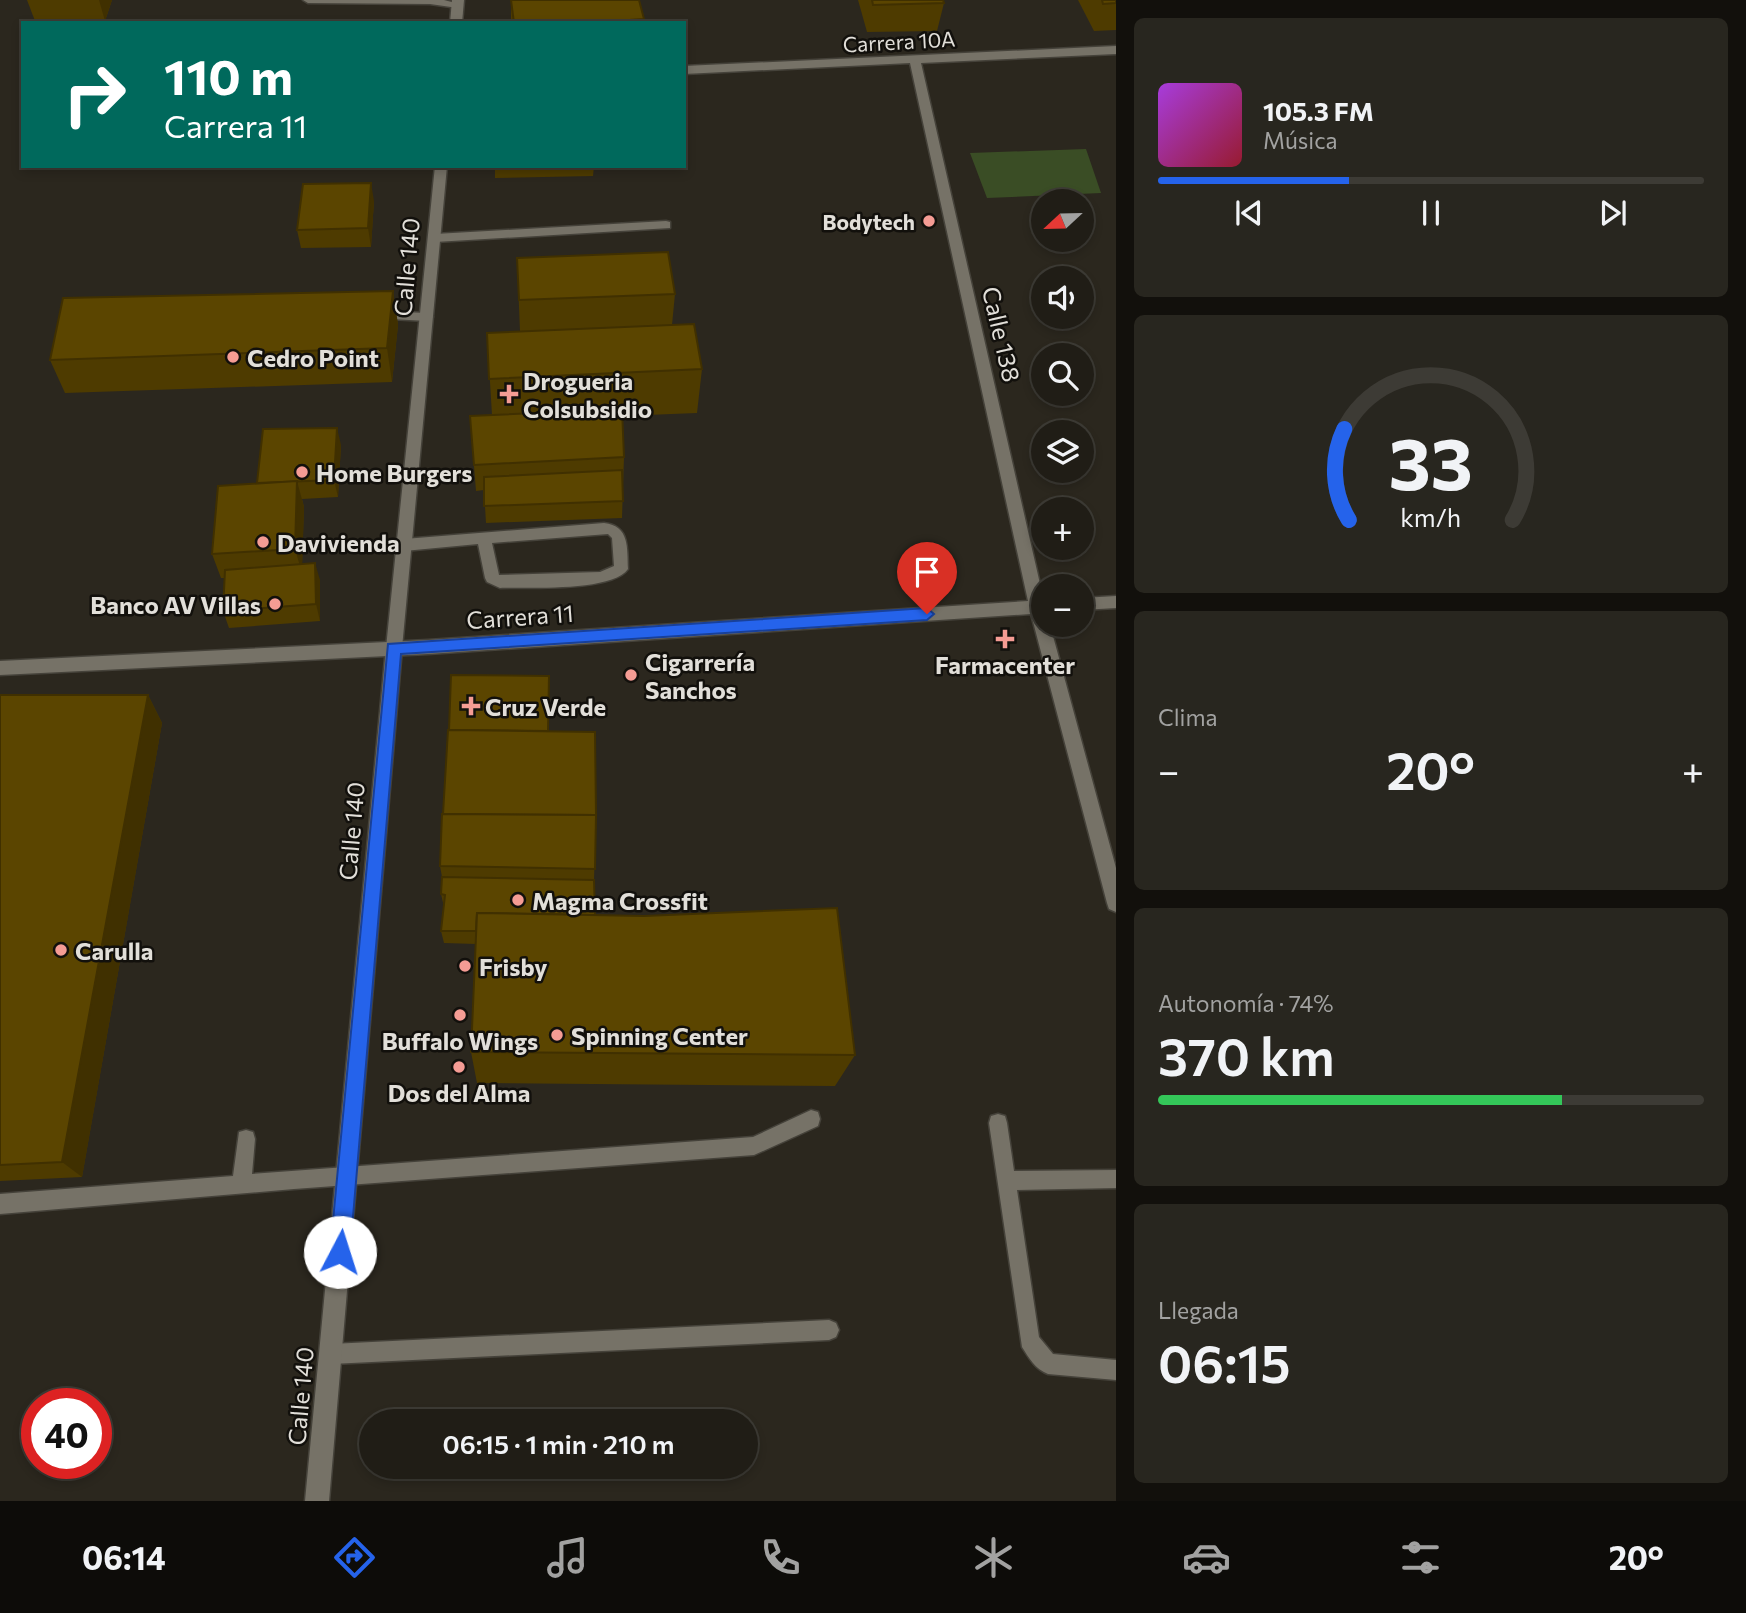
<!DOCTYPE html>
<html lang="es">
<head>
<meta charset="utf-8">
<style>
  body { margin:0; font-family:Commissioner,sans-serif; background:#28261f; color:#f1f3f6; height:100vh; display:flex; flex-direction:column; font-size:26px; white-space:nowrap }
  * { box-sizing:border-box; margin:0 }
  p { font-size:23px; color:#a2a2a1 }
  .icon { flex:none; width:38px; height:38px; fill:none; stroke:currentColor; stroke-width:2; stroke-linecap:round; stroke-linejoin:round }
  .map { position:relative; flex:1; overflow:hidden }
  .sheet { display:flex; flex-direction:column; gap:18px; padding:18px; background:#12100c; width:630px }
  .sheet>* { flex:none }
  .hud { position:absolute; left:21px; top:21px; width:665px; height:147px; border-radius:0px; box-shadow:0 4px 10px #0003,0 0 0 2px #3d3b35; background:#00695c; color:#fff; overflow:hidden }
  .needle { width:46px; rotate:248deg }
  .controls { position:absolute; left:1031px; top:189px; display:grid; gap:14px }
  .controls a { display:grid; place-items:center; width:63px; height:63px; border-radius:50%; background:#201d16; box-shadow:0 4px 10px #0003,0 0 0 2px #3d3b35; font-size:35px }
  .speed { position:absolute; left:21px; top:1388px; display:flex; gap:14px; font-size:35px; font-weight:700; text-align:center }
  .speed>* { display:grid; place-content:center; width:91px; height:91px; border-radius:50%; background:#201d16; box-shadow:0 4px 10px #0003,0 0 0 2px #3d3b35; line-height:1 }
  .speed .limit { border:10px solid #d22; background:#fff; color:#111 }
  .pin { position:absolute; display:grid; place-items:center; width:60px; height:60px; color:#fff; margin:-72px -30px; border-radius:50% 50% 50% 0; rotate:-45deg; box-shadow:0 0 7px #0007 }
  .pin .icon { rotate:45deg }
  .me { position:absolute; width:77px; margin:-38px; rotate:5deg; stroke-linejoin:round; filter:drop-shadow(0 0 5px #0008) }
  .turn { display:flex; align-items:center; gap:24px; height:147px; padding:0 28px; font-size:32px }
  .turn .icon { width:91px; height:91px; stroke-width:2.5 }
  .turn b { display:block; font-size:49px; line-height:60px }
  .big { font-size:52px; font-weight:600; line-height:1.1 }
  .sheet .widget { flex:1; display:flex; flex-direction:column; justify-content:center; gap:10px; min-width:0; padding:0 24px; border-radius:10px; background:#28261f }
  .sheet .dial { align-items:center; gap:0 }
  .dial svg { height:182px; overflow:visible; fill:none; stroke:#3d3b35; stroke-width:7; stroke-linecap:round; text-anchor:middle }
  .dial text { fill:#f1f3f6; stroke:none }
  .song { display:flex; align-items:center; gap:21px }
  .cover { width:84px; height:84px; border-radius:10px; background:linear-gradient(135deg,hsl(280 70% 55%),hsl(350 70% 35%)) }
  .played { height:7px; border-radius:4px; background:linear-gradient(90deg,#2563eb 35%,#3d3b35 35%) }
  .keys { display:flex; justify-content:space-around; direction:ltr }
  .heat { display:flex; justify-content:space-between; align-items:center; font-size:38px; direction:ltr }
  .charge { height:10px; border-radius:5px; background:linear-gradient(90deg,#34c759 74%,#3d3b35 0) }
  .trip { position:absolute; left:359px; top:1409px; width:399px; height:70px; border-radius:35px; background:#201d16; box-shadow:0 4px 10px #0003,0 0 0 2px #3d3b35; font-weight:600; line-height:70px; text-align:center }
  .tabs { display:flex; height:112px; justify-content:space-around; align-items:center; background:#0d0c09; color:#a2a2a1 }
  .tabs .icon { width:49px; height:49px }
  .tabs .active { color:#2563eb }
  .tabs b { font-size:32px; color:#f1f3f6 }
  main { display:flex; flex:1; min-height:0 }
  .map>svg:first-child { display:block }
</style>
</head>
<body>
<main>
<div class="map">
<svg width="1116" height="1501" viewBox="0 0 1116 1501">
  <rect width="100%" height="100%" fill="#2b271e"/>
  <!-- green -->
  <polygon fill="#3a4d25" points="1086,149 1101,193 987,198 970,153"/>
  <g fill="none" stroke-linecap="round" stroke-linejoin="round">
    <!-- service casing -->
    <g stroke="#45423a" stroke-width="3">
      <g id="service">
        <polygon points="303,0 444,0 463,5 458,8 430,4 308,3"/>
        <polygon points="666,221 670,222 670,228 435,242 429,238 435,234"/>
        <polygon points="377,311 427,313 433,317 427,321 373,318 373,312"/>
        <path d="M604,523C630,526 627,548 628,569C612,592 528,587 500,588L487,582L485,578L478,544L404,551L397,545L404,539ZM608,534L612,538L614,566L600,572L499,575L492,543Z"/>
        <polygon points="811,1110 818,1112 820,1119 818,1126 754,1155 294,1189 0,1214 0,1194 233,1176 239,1132 246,1130 253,1132 255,1139 252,1174 753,1137"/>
        <path d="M998,1114L1005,1116L1007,1123L1014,1171L1116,1170V1188L1017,1190L1039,1337L1053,1354L1116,1360V1380L1048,1374C1035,1369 1029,1358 1022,1347L989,1123L991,1116Z"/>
        <polygon points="829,1320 836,1323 839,1330 836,1337 829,1340 331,1364 324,1361 321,1354 324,1347 331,1344"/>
      </g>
    </g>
    <!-- minor casing -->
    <g stroke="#45423a" stroke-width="3">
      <g id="minor">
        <polygon points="1116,46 1116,54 921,63 1043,597 1043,625 1050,625 1116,868 1116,912 1109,909 1107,903 1031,614 428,654 0,675 0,661 428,640 1028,601 910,63 684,74 684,66"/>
        <polygon points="1116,596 1116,608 1082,610 1082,598"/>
      </g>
    </g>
    <!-- tertiary casing -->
    <g stroke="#45423a" stroke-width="3">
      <g id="tertiary">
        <polygon points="452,0 464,0 462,23 450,23"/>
        <polygon points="435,166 447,166 402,648 329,1501 305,1501 386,648"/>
      </g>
    </g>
    <!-- service -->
    <use href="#service" fill="#767267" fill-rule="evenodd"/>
    <!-- minor -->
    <use href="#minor" fill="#767267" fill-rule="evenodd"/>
    <!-- tertiary -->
    <use href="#tertiary" fill="#767267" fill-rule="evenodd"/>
  </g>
  <!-- wall -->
  <g fill="#4e3b00">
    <polygon points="27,0 112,0 105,21 35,21"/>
    <polygon points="511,0 514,23 511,23"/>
    <polygon points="858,0 943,0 944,3 937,31 867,32"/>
    <polygon points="1078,0 1116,0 1116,30 1094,31"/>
    <polygon points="644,19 643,23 514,23"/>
    <polygon points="495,166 594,166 593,176 495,178"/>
    <polygon points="374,201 371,247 301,248 297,230"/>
    <polygon points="517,258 675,294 672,325 702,369 697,413 622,416 624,457 622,518 486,523 484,490 476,491 470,416 492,415 487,333 520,331"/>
    <polygon points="393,291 398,325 392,382 65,393 50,360"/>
    <polygon points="341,445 338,497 302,499 304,507 302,564 320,580 320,621 229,628 223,611 225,578 221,578 212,554 257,483"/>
    <polygon points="0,695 148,695 162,723 82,1177 0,1181"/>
    <polygon points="443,814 596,815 594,880 595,915 855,1055 835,1086 477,1083 471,1052 476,944 444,943 441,931 444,907 441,894 442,877 440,866"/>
  </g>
  <!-- shaded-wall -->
  <g fill="#403000">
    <polygon points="99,0 112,0 105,21"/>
    <polygon points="371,183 374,201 371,247 368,228"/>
    <polygon points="393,291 398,325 392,382 387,348"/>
    <polygon points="337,428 341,445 338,497 334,480"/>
    <polygon points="297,481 304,507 302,573 295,549"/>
    <polygon points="315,563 320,580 320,621 316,604"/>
    <polygon points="148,695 162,723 82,1177 62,1162"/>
  </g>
  <!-- building -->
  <g fill="#5b4500" stroke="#403000" stroke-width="2">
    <polygon points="511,0 639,0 644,19 585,23 514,23"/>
    <polygon points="872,0 943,0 944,3 873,5"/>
    <polygon points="1102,0 1116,0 1116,3 1103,4"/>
    <polygon points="371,183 368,228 297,230 303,184"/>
    <polygon points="668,252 675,294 519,300 517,258"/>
    <polygon points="393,291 387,348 50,360 63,298"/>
    <polygon points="694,324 702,369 489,379 487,333"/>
    <polygon points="622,409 624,457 474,465 470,416"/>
    <polygon points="337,428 334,480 257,483 263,429"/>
    <polygon points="622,470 623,501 484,506 484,477"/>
    <polygon points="297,481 295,549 212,554 218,486"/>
    <polygon points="315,563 316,604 223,611 225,570"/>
    <polygon points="451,675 549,676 548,731 449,730"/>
    <polygon points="0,695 148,695 62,1162 0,1165"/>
    <polygon points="448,730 595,732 596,815 443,814"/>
    <polygon points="442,814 596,815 595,869 440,866"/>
    <polygon points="442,877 594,880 595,915 477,913 476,931 441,931 445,895 441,894"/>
    <polygon points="837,908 855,1055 471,1052 477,913 644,916"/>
  </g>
  <!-- route -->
  <polygon fill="#2563eb" stroke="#184099" stroke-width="2" points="927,608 934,614 927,620 401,654 350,1252 347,1259 340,1262 333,1259 330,1252 388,644"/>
  <!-- markers -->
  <g fill="#f59c94" stroke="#12100c" stroke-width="2.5">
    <circle cx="929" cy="221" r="7"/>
    <circle cx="233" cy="357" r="7"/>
    <path d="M505.5 383.5h7v7h7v7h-7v7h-7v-7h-7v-7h7z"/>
    <circle cx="302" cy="472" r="7"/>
    <circle cx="263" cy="542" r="7"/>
    <circle cx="275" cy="604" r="7"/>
    <path d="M1001.5 628.5h7v7h7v7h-7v7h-7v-7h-7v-7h7z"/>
    <circle cx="631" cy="675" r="7"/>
    <path d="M467.5 695.5h7v7h7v7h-7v7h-7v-7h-7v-7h7z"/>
    <circle cx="518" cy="900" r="7"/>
    <circle cx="61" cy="950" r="7"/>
    <circle cx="465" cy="966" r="7"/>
    <circle cx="460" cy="1015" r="7"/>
    <circle cx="557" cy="1035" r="7"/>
    <circle cx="459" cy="1067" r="7"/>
  </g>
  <g text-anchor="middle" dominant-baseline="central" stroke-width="5" stroke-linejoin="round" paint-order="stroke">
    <!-- far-street labels -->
    <g font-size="21" fill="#e2dfd9" stroke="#12100c">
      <text transform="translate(899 41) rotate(-3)">Carrera 10A</text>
    </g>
    <!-- far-poi labels -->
    <g font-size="21" font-weight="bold" fill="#e2dfd9" stroke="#12100c" text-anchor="end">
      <text x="915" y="221">Bodytech</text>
    </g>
    <!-- street labels -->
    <g font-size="24" fill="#e2dfd9" stroke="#12100c">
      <text transform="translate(406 267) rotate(-85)">Calle 140</text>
      <text transform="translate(1002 334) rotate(77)">Calle 138</text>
      <text transform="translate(520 616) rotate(-4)">Carrera 11</text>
      <text transform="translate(351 831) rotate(-85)">Calle 140</text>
      <text transform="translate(300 1396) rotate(-85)">Calle 140</text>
    </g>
    <!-- poi labels -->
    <g font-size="24" font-weight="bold" fill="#e2dfd9" stroke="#12100c" text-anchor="start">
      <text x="247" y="357">Cedro Point</text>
      <text x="523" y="380">Drogueria<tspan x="523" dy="28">Colsubsidio</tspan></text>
      <text x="316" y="472">Home Burgers</text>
      <text x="277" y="542">Davivienda</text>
      <text x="261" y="604" text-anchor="end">Banco AV Villas</text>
      <text x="645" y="661">Cigarrería<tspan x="645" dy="28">Sanchos</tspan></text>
      <text x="1005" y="664" text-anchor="middle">Farmacenter</text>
      <text x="485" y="706">Cruz Verde</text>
      <text x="532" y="900">Magma Crossfit</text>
      <text x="75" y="950">Carulla</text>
      <text x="479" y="966">Frisby</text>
      <text x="571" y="1035">Spinning Center</text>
      <text x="460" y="1040" text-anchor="middle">Buffalo Wings</text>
      <text x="459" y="1092" text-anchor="middle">Dos del Alma</text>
    </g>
  </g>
</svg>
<div class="controls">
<a><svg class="needle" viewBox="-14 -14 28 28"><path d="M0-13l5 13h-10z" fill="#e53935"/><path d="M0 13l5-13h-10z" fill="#a2a2a1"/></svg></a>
<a><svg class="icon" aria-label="sound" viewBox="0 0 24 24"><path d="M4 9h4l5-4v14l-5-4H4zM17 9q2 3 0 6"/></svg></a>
<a><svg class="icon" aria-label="search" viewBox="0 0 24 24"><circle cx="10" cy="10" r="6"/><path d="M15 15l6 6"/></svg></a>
<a><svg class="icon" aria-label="layers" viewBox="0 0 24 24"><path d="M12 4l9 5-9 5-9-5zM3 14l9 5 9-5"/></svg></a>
<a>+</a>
<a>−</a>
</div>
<div class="speed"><div class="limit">40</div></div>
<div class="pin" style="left:927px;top:614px;background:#d93025"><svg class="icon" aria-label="arrive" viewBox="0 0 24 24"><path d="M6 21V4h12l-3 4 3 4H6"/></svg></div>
<svg class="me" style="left:340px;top:1252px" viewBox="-20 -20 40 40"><circle r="19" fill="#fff"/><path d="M0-13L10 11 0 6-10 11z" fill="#2563eb"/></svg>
<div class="trip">06:15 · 1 min · 210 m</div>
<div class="hud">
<div class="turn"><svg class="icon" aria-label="right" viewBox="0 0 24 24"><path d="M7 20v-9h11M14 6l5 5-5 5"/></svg><div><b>110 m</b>Carrera 11</div></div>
</div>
</div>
<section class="sheet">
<div class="widget">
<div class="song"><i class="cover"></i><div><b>105.3 FM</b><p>Música</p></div></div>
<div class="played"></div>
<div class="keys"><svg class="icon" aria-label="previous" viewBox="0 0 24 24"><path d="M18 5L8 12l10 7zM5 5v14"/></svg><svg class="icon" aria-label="pause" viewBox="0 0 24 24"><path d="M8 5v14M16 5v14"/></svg><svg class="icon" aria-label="next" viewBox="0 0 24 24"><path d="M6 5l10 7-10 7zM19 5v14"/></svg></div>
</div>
<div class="widget dial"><svg viewBox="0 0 100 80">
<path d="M14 69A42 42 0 1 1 86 69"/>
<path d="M14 69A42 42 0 0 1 12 29" stroke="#2563eb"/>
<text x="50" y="56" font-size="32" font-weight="700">33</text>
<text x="50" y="72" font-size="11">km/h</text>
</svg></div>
<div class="widget"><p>Clima</p>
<div class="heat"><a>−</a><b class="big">20°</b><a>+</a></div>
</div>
<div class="widget"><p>Autonomía · 74%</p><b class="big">370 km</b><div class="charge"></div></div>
<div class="widget"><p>Llegada</p><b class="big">06:15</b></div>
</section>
</main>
<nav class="tabs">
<b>06:14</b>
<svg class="icon active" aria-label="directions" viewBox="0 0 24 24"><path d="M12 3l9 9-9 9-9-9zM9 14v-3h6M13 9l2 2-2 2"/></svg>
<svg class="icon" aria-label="music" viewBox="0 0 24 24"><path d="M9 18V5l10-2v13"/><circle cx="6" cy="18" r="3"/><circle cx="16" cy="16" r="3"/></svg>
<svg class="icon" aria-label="phone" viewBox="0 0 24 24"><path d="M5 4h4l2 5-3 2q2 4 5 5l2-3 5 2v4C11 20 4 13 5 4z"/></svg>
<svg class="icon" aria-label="climate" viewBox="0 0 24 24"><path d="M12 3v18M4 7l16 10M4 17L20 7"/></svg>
<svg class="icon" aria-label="car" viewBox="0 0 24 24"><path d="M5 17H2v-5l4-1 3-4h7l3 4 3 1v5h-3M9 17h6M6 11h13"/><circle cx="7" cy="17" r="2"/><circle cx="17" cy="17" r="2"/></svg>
<svg class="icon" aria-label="filters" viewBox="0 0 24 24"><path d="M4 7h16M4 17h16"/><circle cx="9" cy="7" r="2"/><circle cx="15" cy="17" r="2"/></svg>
<b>20°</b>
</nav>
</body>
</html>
